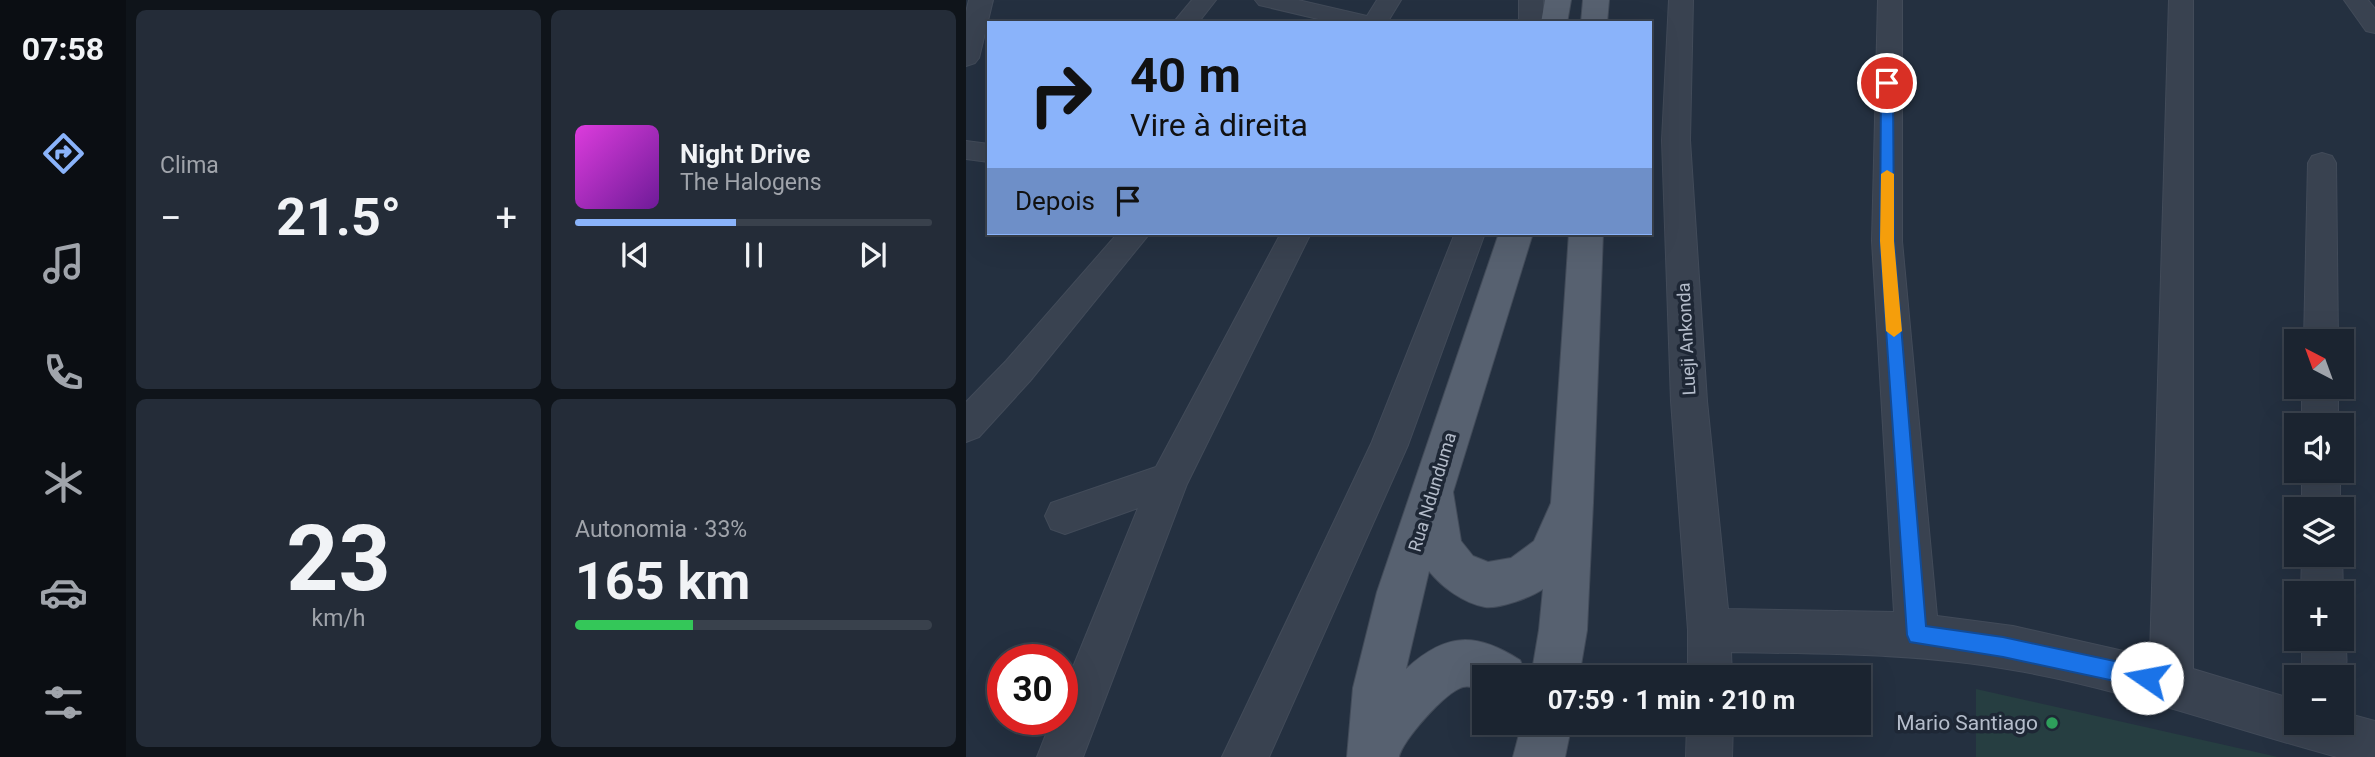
<!DOCTYPE html>
<html lang="pt">
<head>
<meta charset="utf-8">
<style>
  body { margin:0; font-family:Roboto,sans-serif; background:#242c38; color:#f1f3f6; height:100vh; display:flex; flex-direction:column; font-size:26px; white-space:nowrap }
  * { box-sizing:border-box; margin:0 }
  p { font-size:23px; color:#a0a4ab }
  .icon { flex:none; width:38px; height:38px; fill:none; stroke:currentColor; stroke-width:2; stroke-linecap:round; stroke-linejoin:round }
  .map { position:relative; flex:1; overflow:hidden }
  .panel { display:flex; flex-direction:column; gap:10px; padding:10px; background:#0f141a; width:840px }
  .panel>* { flex:none }
  .top-card { position:absolute; left:21px; top:21px; width:665px; height:214px; border-radius:0px; box-shadow:0 7px 28px #0002,0 0 0 2px #39414c; background:#8ab3fa; color:#111; overflow:hidden }
  .needle { width:46px; rotate:319deg }
  .fabs { position:absolute; left:1318px; top:329px; display:grid; gap:14px }
  .fabs a { display:grid; place-items:center; width:70px; height:70px; border-radius:0px; background:#1b2430; box-shadow:0 7px 28px #0002,0 0 0 2px #39414c; font-size:35px }
  .speed { position:absolute; left:21px; top:644px; display:flex; gap:14px; font-size:35px; font-weight:700; text-align:center }
  .speed>* { display:grid; place-content:center; width:91px; height:91px; border-radius:50%; background:#1b2430; box-shadow:0 7px 28px #0002,0 0 0 2px #39414c; line-height:1 }
  .speed .limit { border:10px solid #d22; background:#fff; color:#111 }
  .pin { position:absolute; display:grid; place-items:center; width:60px; height:60px; color:#fff; margin:-30px; border:4px solid #fff; border-radius:50%; box-shadow:0 2px 7px #0007 }
  .me { position:absolute; width:77px; margin:-38px; rotate:282deg; stroke-linejoin:round; filter:drop-shadow(0 0 5px #0008) }
  .turn { display:flex; align-items:center; gap:24px; height:147px; padding:0 28px; font-size:32px }
  .turn .icon { width:91px; height:91px; stroke-width:2.5 }
  .turn b { display:block; font-size:49px; line-height:60px }
  .then { display:flex; align-items:center; height:66px; padding:0 28px; background:#0003; gap:14px; font-size:26px }
  .big { font-size:52px; font-weight:700; line-height:1.1 }
  .panel .card { flex:1; display:flex; flex-direction:column; justify-content:center; gap:10px; min-width:0; padding:0 24px; border-radius:10px; background:#242c38 }
  .panel .dial { align-items:center; gap:0 }
  .dial b { font-size:91px; line-height:1 }
  .song { display:flex; align-items:center; gap:21px }
  .cover { width:84px; height:84px; border-radius:10px; background:linear-gradient(135deg,hsl(300 70% 55%),hsl(280 70% 35%)) }
  .played { height:7px; border-radius:4px; background:linear-gradient(90deg,#8ab3fa 45%,#39414c 45%) }
  .keys { display:flex; justify-content:space-around; direction:ltr }
  .heat { display:flex; justify-content:space-between; align-items:center; font-size:38px; direction:ltr }
  .charge { height:10px; border-radius:5px; background:linear-gradient(90deg,#34c759 33%,#39414c 0) }
  .panel .tiles { flex:1; display:grid; gap:10px; grid-template-columns:repeat(2,1fr) }
  .trip { position:absolute; left:506px; top:665px; width:399px; height:70px; border-radius:0px; background:#1b2430; box-shadow:0 7px 28px #0002,0 0 0 2px #39414c; font-weight:700; line-height:70px; text-align:center }
  main { display:flex; flex:1; min-height:0 }
  .dock { display:flex; flex-direction:column; width:126px; justify-content:space-around; align-items:center; background:#0b0e13; color:#a0a4ab }
  .dock .icon { width:49px; height:49px }
  .dock .selected { color:#8ab3fa }
  .dock b { font-size:32px; color:#f1f3f6 }
  .map>svg:first-child { display:block }
</style>
</head>
<body>
<main>
<nav class="dock">
<b>07:58</b>
<svg class="icon selected" aria-label="directions" viewBox="0 0 24 24"><path d="M12 3l9 9-9 9-9-9zM9 14v-3h6M13 9l2 2-2 2"/></svg>
<svg class="icon" aria-label="music" viewBox="0 0 24 24"><path d="M9 18V5l10-2v13"/><circle cx="6" cy="18" r="3"/><circle cx="16" cy="16" r="3"/></svg>
<svg class="icon" aria-label="phone" viewBox="0 0 24 24"><path d="M5 4h4l2 5-3 2q2 4 5 5l2-3 5 2v4C11 20 4 13 5 4z"/></svg>
<svg class="icon" aria-label="climate" viewBox="0 0 24 24"><path d="M12 3v18M4 7l16 10M4 17L20 7"/></svg>
<svg class="icon" aria-label="car" viewBox="0 0 24 24"><path d="M5 17H2v-5l4-1 3-4h7l3 4 3 1v5h-3M9 17h6M6 11h13"/><circle cx="7" cy="17" r="2"/><circle cx="17" cy="17" r="2"/></svg>
<svg class="icon" aria-label="filters" viewBox="0 0 24 24"><path d="M4 7h16M4 17h16"/><circle cx="9" cy="7" r="2"/><circle cx="15" cy="17" r="2"/></svg>
</nav>
<section class="panel">
<div class="tiles">
<div class="card"><p>Clima</p>
<div class="heat"><a>−</a><b class="big">21.5°</b><a>+</a></div>
</div>
<div class="card">
<div class="song"><i class="cover"></i><div><b>Night Drive</b><p>The Halogens</p></div></div>
<div class="played"></div>
<div class="keys"><svg class="icon" aria-label="previous" viewBox="0 0 24 24"><path d="M18 5L8 12l10 7zM5 5v14"/></svg><svg class="icon" aria-label="pause" viewBox="0 0 24 24"><path d="M8 5v14M16 5v14"/></svg><svg class="icon" aria-label="next" viewBox="0 0 24 24"><path d="M6 5l10 7-10 7zM19 5v14"/></svg></div>
</div>
<div class="card dial"><b>23</b><p>km/h</p></div>
<div class="card"><p>Autonomia · 33%</p><b class="big">165 km</b><div class="charge"></div></div>
</div>
</section>
<div class="map">
<svg width="1409" height="757" viewBox="0 0 1409 757">
  <rect width="100%" height="100%" fill="#243040"/>
  <!-- green -->
  <polygon fill="#263e41" points="1010,689 1312,757 1010,757"/>
  <g fill="none" stroke-linecap="round" stroke-linejoin="round">
    <!-- minor casing -->
    <g stroke="#424b59" stroke-width="2">
      <g id="minor">
        <polygon points="3,0 27,0 13,58 9,63 0,66 0,12"/>
        <polygon points="226,0 250,0 232,23 207,23"/>
        <polygon points="289,0 332,0 401,16 411,0 435,0 421,23 369,23 293,5"/>
        <rect x="553" y="0" width="24" height="23"/>
        <path d="M703,0H727L724,140L741,401L762,609L928,612L906,241L912,0H936V241L971,616L1047,626L1184,657L1203,0H1227V669L1330,700V723H1376V712L1409,721V757H1371C1263,728 1158,689 1047,670C953,653 860,654 765,652L766,677H722V630L705,401L696,140Z"/>
        <polygon points="1378,0 1402,0 1409,9 1409,33 1400,31"/>
        <polygon points="0,141 23,144 23,162 0,159"/>
        <polygon points="1356,153 1366,156 1370,163 1372,341 1338,341 1342,163 1346,156"/>
        <polygon points="152,233 184,233 64,381 13,437 0,442 0,402 40,361"/>
        <polygon points="315,233 345,233 221,484 117,757 71,757 86,719 96,719 96,694 172,508 99,534 85,529 79,516 85,503 190,467"/>
        <polygon points="489,233 519,233 442,445 303,757 256,757 405,444"/>
        <rect x="1336" y="387" width="36" height="38"/>
        <rect x="1336" y="471" width="38" height="38"/>
        <polygon points="1376,553 1377,593 1376,596 1376,593 1335,593 1336,555"/>
        <path d="M1376,632C1382,648 1382,672 1376,688V677H1336V639H1376Z"/>
        <polygon points="721,723 767,723 766,757 720,757"/>
      </g>
    </g>
    <!-- major casing -->
    <g stroke="#424b59" stroke-width="2">
      <g id="major">
        <polygon points="579,0 605,0 601,23 575,23"/>
        <polygon points="617,0 643,0 641,23 615,23"/>
        <path d="M533,233H567L487,492L495,541L507,556L522,562L545,558L568,541L585,503L603,233H637L627,503L621,630L613,677H565L573,630L577,589C566,597 533,609 519,607C497,603 476,587 463,571L440,669C480,632 510,632 554,660L561,677H518V693C512,689 505,685 497,687C479,692 437,740 433,757H381L387,688L411,592Z"/>
        <polygon points="556,723 606,723 599,757 547,757"/>
      </g>
    </g>
    <!-- minor -->
    <use href="#minor" fill="#394250" fill-rule="evenodd"/>
    <!-- major -->
    <use href="#major" fill="#576170" fill-rule="evenodd"/>
  </g>
  <!-- route -->
  <polygon fill="#1a73e8" stroke="#114b97" stroke-width="2" points="921,80 927,83 928,241 960,626 1037,637 1181,668 1188,670 1191,678 1188,685 1181,688 1037,657 944,642 941,635 914,241 915,83"/>
  <!-- slow -->
  <polygon fill="#f59e0b" points="921,170 928,174 928,241 936,331 928,337 920,331 914,241 915,174"/>
  <!-- markers -->
  <circle fill="#2e9e5b" stroke="#1e2735" stroke-width="2.5" cx="1086" cy="723" r="7"/>
  <g text-anchor="middle" dominant-baseline="central" stroke-width="7" stroke-linejoin="round" paint-order="stroke">
    <!-- street labels -->
    <g font-size="18" fill="#b5bdcb" stroke="#1e2735">
      <text transform="translate(720 339) rotate(-93)">Lueji Ankonda</text>
      <text transform="translate(466 492) rotate(-73)">Rua Ndunduma</text>
    </g>
    <!-- near-poi labels -->
    <g font-size="21" fill="#b5bdcb" stroke="#1e2735" text-anchor="end">
      <text x="1072" y="723">Mario Santiago</text>
    </g>
  </g>
</svg>
<div class="fabs">
<a><svg class="needle" viewBox="-14 -14 28 28"><path d="M0-13l5 13h-10z" fill="#e53935"/><path d="M0 13l5-13h-10z" fill="#a0a4ab"/></svg></a>
<a><svg class="icon" aria-label="sound" viewBox="0 0 24 24"><path d="M4 9h4l5-4v14l-5-4H4zM17 9q2 3 0 6"/></svg></a>
<a><svg class="icon" aria-label="layers" viewBox="0 0 24 24"><path d="M12 4l9 5-9 5-9-5zM3 14l9 5 9-5"/></svg></a>
<a>+</a>
<a>−</a>
</div>
<div class="speed"><div class="limit">30</div></div>
<div class="pin" style="left:921px;top:83px;background:#d93025"><svg class="icon" aria-label="arrive" viewBox="0 0 24 24"><path d="M6 21V4h12l-3 4 3 4H6"/></svg></div>
<svg class="me" style="left:1181px;top:678px" viewBox="-20 -20 40 40"><circle r="19" fill="#fff"/><path d="M0-13L10 11 0 6-10 11z" fill="#1a73e8"/></svg>
<div class="trip">07:59 · 1 min · 210 m</div>
<div class="top-card">
<div class="turn"><svg class="icon" aria-label="right" viewBox="0 0 24 24"><path d="M7 20v-9h11M14 6l5 5-5 5"/></svg><div><b>40 m</b>Vire à direita</div></div>
<div class="then">Depois<svg class="icon" aria-label="arrive" viewBox="0 0 24 24"><path d="M6 21V4h12l-3 4 3 4H6"/></svg></div>
</div>
</div>
</main>
</body>
</html>
